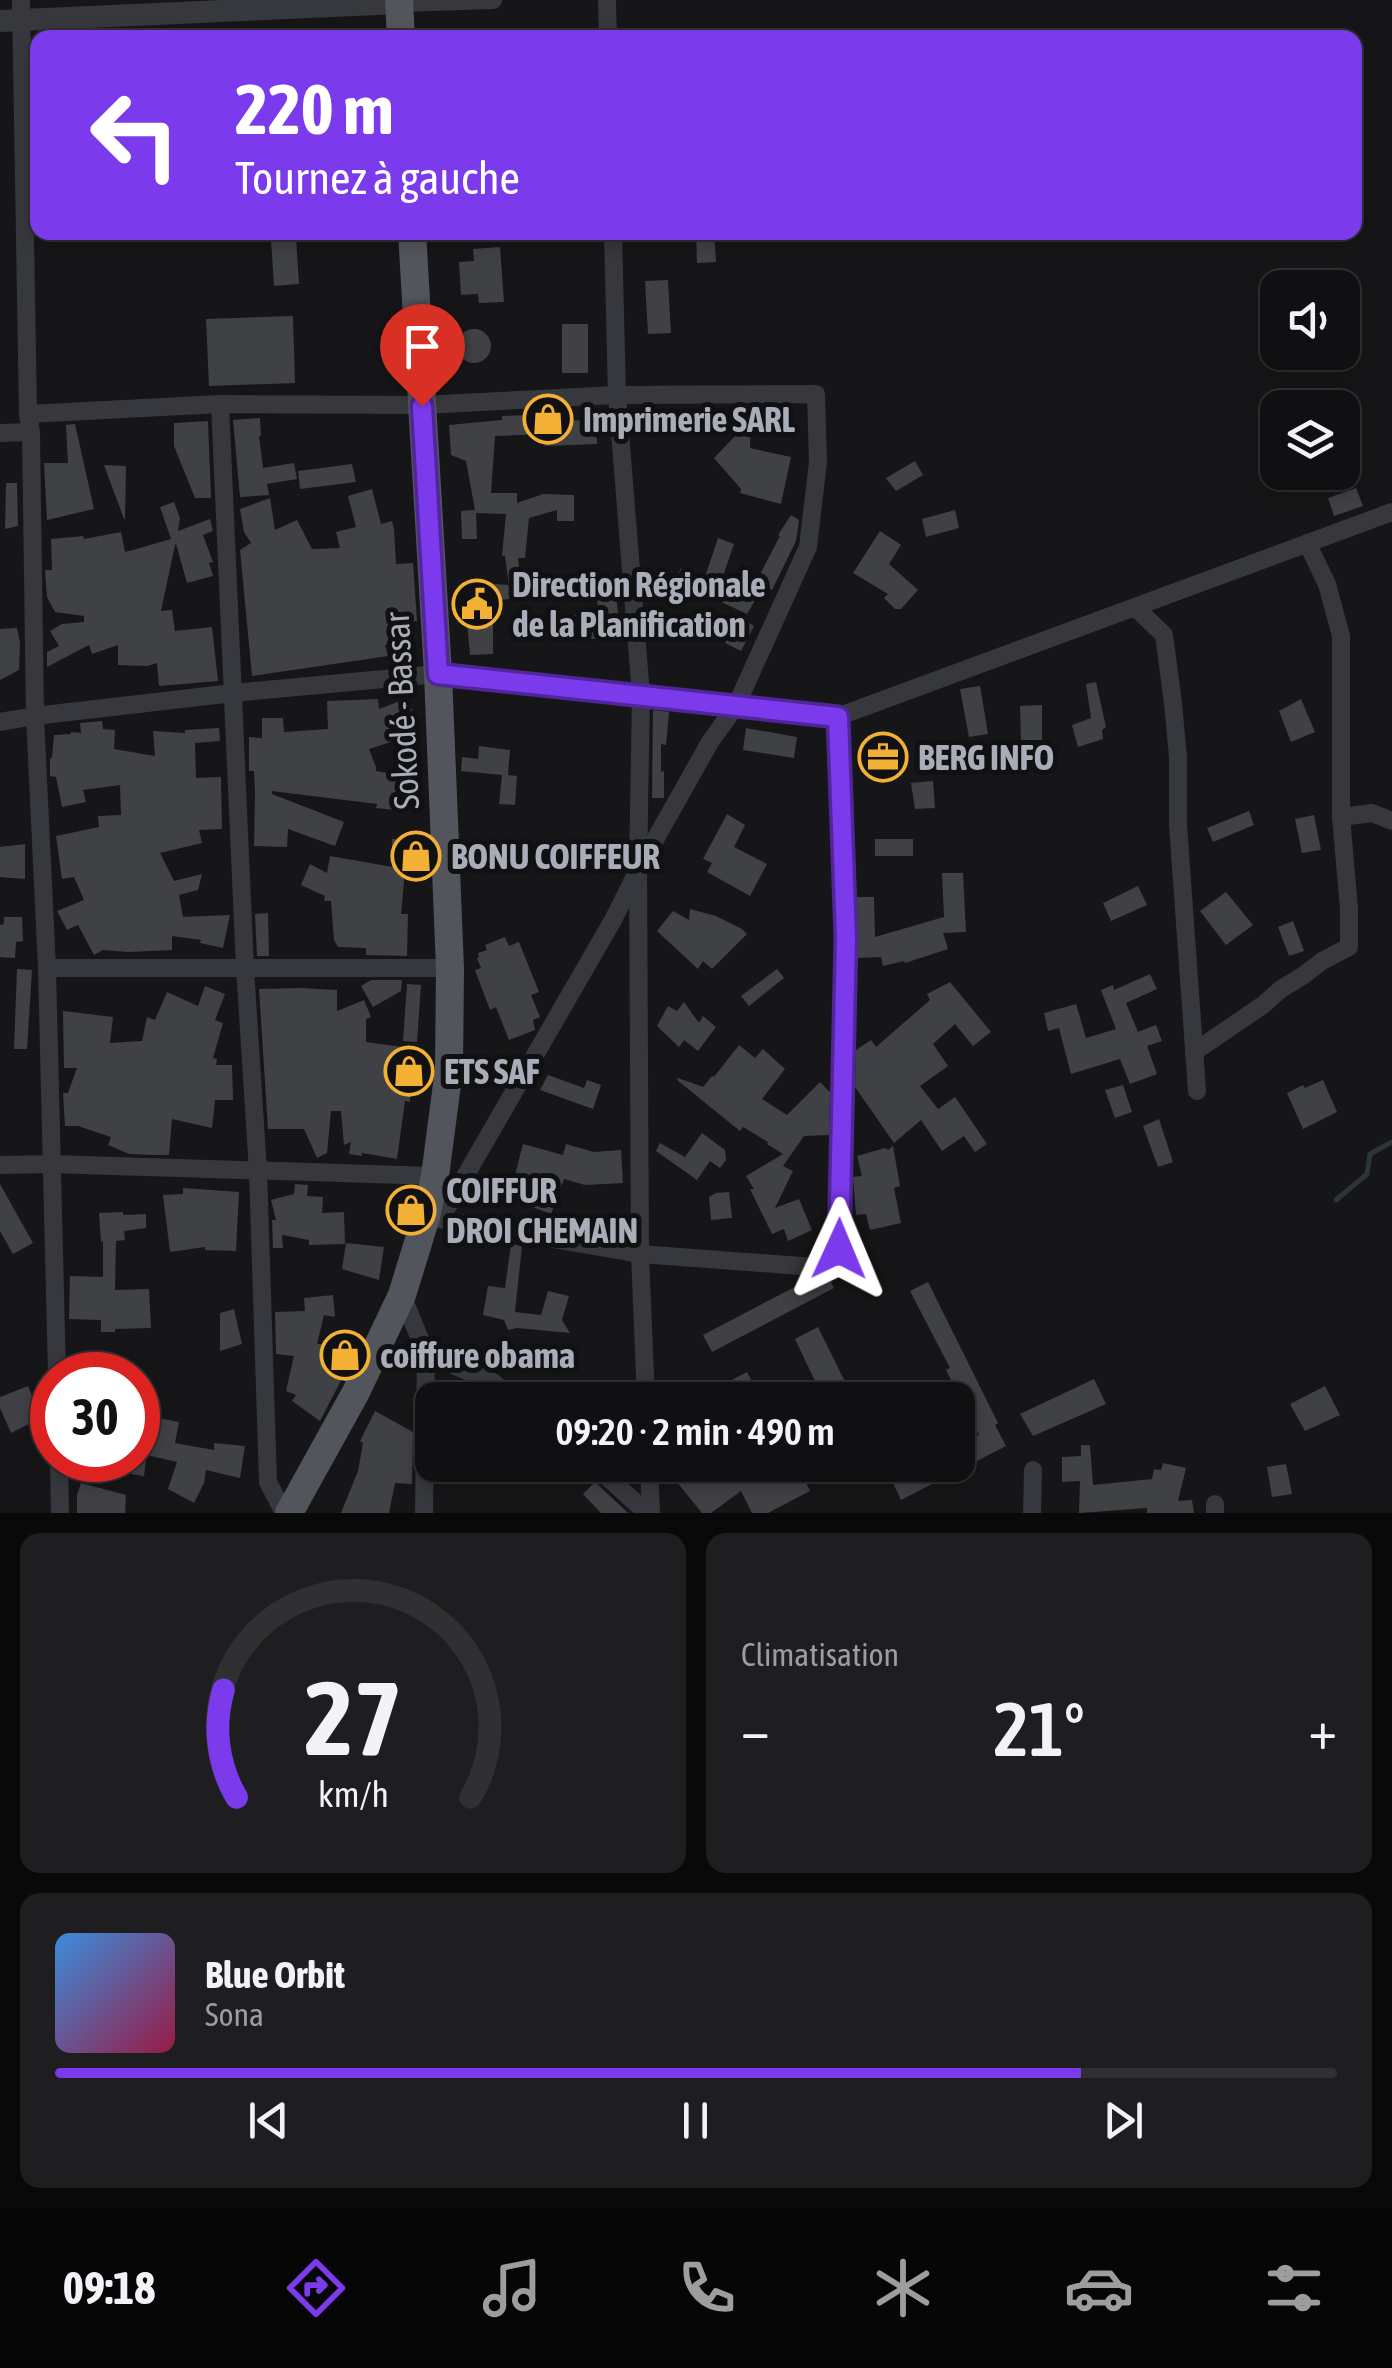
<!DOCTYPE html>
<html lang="fr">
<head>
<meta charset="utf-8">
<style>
  body { margin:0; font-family:"Asap Condensed",sans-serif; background:#1e1e20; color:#f1f3f6; height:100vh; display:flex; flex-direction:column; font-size:38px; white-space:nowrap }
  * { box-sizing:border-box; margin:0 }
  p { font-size:32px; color:#9c9d9f }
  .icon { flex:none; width:55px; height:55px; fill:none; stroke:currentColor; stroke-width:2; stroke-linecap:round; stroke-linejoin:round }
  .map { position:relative; height:1513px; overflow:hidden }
  .details { display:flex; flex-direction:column; gap:20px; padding:20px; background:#09090a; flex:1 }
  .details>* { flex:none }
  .top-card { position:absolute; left:30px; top:30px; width:1332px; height:210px; border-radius:20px; box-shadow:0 5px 15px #0003,0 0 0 2px #303032; background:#7c3aed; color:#fff; overflow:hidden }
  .buttons { position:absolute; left:1260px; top:270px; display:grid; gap:20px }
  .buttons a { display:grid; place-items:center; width:100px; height:100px; border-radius:20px; background:#101012; box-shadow:0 5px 15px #0003,0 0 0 2px #303032; font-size:50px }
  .speed { position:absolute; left:30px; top:1352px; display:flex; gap:20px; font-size:50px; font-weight:700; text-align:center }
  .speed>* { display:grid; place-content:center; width:130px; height:130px; border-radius:50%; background:#101012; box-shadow:0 5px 15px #0003,0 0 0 2px #303032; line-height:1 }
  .speed .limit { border:15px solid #d22; background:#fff; color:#111 }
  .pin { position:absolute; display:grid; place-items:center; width:85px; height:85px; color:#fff; margin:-102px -42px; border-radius:50% 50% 50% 0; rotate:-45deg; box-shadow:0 0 10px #0007 }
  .pin .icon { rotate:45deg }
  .me { position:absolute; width:110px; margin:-55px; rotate:1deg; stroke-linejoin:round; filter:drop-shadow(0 0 8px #0008) }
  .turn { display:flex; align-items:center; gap:35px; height:210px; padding:0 40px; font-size:45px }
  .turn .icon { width:130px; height:130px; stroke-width:2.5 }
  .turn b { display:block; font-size:70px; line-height:85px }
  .big { font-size:75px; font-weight:600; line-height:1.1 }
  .details .card { flex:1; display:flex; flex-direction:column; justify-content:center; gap:15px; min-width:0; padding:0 35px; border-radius:20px; background:#1e1e20 }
  .details .dial { align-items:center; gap:0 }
  .dial svg { height:260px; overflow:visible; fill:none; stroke:#303032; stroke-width:7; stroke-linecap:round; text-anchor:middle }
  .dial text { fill:#f1f3f6; stroke:none }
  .song { display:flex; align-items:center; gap:30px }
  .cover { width:120px; height:120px; border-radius:15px; background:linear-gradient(135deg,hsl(210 70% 55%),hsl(340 70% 35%)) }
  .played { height:10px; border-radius:5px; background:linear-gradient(90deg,#7c3aed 80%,#303032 80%) }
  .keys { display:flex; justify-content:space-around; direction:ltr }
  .heat { display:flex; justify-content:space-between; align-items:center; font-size:55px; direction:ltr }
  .details .tiles { flex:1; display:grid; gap:20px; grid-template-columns:1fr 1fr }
  .card:last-child { grid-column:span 2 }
  .trip { position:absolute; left:415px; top:1382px; width:560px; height:100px; border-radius:20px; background:#101012; box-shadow:0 5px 15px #0003,0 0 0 2px #303032; font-weight:600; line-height:100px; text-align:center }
  .dock { display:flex; height:160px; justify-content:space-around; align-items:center; background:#060607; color:#9c9d9f }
  .dock .icon { width:70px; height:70px }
  .dock .current { color:#7c3aed }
  .dock b { font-size:45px; color:#f1f3f6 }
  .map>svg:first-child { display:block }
</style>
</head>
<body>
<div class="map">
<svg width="1392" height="1513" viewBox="0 0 1392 1513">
  <rect width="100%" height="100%" fill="#161618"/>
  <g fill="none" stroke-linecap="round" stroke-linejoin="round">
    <!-- stream -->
    <polyline stroke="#2c353c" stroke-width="5" points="1336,1200 1367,1174 1370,1154 1392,1142"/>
  </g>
  <!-- building -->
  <g fill="#404145">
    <polygon points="696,232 714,232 716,262 697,263"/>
    <polygon points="296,238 299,284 274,286 271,240"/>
    <polygon points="500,247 504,302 479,303 478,294 461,295 459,262 474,261 473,249"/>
    <polygon points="668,280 671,333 648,334 645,281"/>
    <polygon points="293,316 295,383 209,386 206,319"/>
    <rect x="562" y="324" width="26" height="49"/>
    <circle cx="474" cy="346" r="17"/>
    <polygon points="531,415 531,421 596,420 597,444 544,446 543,434 495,436 491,493 517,493 517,503 543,494 574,495 574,521 557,521 557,510 529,518 525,558 518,558 521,584 512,585 521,586 522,597 493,601 493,654 470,655 467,621 464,620 464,582 509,585 505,556 502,556 506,514 476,513 477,539 462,539 461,511 475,510 466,461 451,455 449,425 502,420 502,416"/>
    <polygon points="724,417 751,417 750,448 791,457 781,504 740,493 741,489 714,458 738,433 698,436 695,423 724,419"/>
    <polygon points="260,418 261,436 259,436 263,468 294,463 297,479 267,484 269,495 240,497 233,420"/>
    <polygon points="208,421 211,498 195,498 174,446 174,423"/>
    <polygon points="75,424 94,509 47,520 44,463 68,463 66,425"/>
    <polygon points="915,461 923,475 896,491 886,478"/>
    <polygon points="352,464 356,482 300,489 298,471"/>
    <polygon points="104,465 126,466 125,519 124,519"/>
    <polygon points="6,483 17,483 18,526 5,529"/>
    <polygon points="1356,488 1363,506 1334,516 1328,498"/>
    <polygon points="372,489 381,524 392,521 394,529 396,564 413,563 417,621 400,622 401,644 385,645 388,656 252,676 240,550 251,543 244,532 240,509 270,498 275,530 297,520 312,549 340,548 336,532 356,527 348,496"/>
    <polygon points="174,502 180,518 178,531 210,519 213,531 203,535 213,562 209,563 213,576 187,583 176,544 175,545 161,611 172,610 175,631 212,627 218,681 159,686 157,663 147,666 118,665 118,645 92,654 89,645 47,667 47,652 59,646 50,631 62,624 84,622 84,616 55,612 47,597 45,570 52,570 51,539 83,536 84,539 121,532 125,552 133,550 171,539 160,507"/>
    <polygon points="955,510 959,528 926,537 922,519"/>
    <polygon points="791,515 799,520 796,541 772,590 757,580 780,536 778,535"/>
    <polygon points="880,531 901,545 889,564 918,590 901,609 895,609 884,598 888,594 853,573"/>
    <polygon points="718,538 734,544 723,576 760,592 747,614 676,581 681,568 704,580"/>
    <polygon points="598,574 614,574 618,614 615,641 564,636 566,614 597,618"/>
    <polygon points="735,613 754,626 741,651 725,643 730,634 725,630"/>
    <polygon points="17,628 20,643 19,670 0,680 0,629"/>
    <polygon points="1096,682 1106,727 1102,730 1103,739 1078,747 1072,725 1091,718 1086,684"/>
    <polygon points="980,686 988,734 969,737 960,689"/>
    <polygon points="408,698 419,733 369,749 376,767 376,771 404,776 402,788 405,811 376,808 377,804 272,791 272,794 344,822 335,846 288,829 287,847 254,846 255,791 254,771 249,771 249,737 262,738 262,718 283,718 284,732 328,729 327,701 378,699 379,709"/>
    <polygon points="1301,699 1315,732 1291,742 1279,711"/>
    <polygon points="1042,705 1042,740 1021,740 1020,706"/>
    <polygon points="653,710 669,712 666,745 661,744 661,772 664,771 664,798 652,798"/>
    <polygon points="102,721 103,729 115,730 114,749 155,756 153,731 185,733 185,730 219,728 220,741 195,743 196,778 221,777 222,829 199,830 202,843 160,853 174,881 202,874 198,890 179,895 183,917 230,915 223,948 200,943 201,940 172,936 172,950 128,952 103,950 94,955 78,925 67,930 57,911 84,900 74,877 62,879 56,836 99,827 98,816 121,815 120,785 83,790 86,802 62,807 56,777 50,776 50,758 52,758 54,735 71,734 71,732 81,733 80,723"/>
    <polygon points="746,728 797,737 794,758 743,750"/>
    <polygon points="894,740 898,770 873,774 869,743"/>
    <polygon points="479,746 510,750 508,775 517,776 515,805 499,804 502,775 461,771 462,757 478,759"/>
    <polygon points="933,781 935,808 915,809 911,783"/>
    <polygon points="1249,811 1254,825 1213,842 1207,828"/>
    <polygon points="727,814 745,825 734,847 767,864 750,896 707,872 712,863 703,859"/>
    <polygon points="1314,815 1321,850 1302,853 1295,819"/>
    <polygon points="392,839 409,839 410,859 406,860 401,914 408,914 407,956 366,955 366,948 338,947 334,940 331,901 324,901 325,896 301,885 310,864 327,873 330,856 393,867"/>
    <rect x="875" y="839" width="38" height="17"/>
    <polygon points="25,844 25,879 0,877 0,847"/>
    <polygon points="942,873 963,873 966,932 943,933 948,949 905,963 904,961 883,966 881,957 858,958 857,897 874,897 875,937 944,917"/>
    <polygon points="1138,886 1147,905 1111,921 1103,903"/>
    <polygon points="1226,892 1253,925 1226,945 1200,911"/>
    <polygon points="690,909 716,916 742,929 747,934 712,969 703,961 698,969 657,931 673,911 689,920"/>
    <polygon points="268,913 269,956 257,956 255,914"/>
    <polygon points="4,917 22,917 23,941 16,942 15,958 0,957 0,925 4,924"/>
    <polygon points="1293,921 1304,951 1289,956 1278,927"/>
    <polygon points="505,937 509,946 519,942 539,992 531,995 540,1017 533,1020 535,1030 509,1040 496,1007 490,1010 475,970 481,968 477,958 479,957 478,953 487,950 485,945"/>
    <polygon points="17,969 32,970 27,1049 14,1049"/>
    <polygon points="777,969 784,978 749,1006 741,996"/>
    <polygon points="1150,974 1157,989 1126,1003 1138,1032 1156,1025 1162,1041 1147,1046 1157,1074 1130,1084 1120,1059 1071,1074 1059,1028 1048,1031 1044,1013 1076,1004 1086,1038 1116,1029 1101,990 1113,985 1114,990"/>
    <polygon points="371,980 402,980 401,991 373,1007 361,986"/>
    <polygon points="950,982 991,1032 973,1046 955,1024 933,1044 948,1066 920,1086 938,1109 955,1097 987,1144 975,1152 964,1136 942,1151 921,1120 894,1143 855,1087 856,1050 871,1040 876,1047 930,1000 927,994"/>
    <polygon points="407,984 421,985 417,1042 403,1041"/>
    <polygon points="205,986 225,994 215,1020 223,1023 213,1058 217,1059 216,1065 232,1065 233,1100 215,1100 212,1128 172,1119 169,1155 155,1155 129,1154 108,1145 111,1137 78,1126 65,1126 63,1093 68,1093 77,1068 64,1068 63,1011 113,1017 110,1043 142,1041 147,1017 155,1020 167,992 198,1006"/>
    <polygon points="300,988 337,990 337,1011 364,1000 371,1017 366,1019 366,1042 410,1048 410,1102 405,1101 397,1159 362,1153 362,1156 349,1154 351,1142 344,1145 341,1111 331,1111 327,1153 317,1158 304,1129 268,1129 259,989"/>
    <polygon points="684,1002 699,1023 703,1016 716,1027 698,1051 684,1040 679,1047 657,1026 668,1006 677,1011"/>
    <polygon points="739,1045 755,1058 763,1049 785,1069 762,1099 787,1115 820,1082 830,1092 829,1135 804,1136 783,1166 793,1171 775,1208 799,1199 812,1230 788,1241 784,1229 772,1234 750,1189 754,1189 746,1176 783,1154 767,1144 768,1142 743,1127 740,1131 677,1080 678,1078 703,1087 712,1076 714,1077"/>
    <polygon points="548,1075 584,1088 587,1080 601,1085 593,1109 540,1090"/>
    <polygon points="1323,1080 1337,1112 1303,1129 1287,1093 1303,1085 1305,1088"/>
    <polygon points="1123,1085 1132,1112 1115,1118 1105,1090"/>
    <polygon points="1159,1119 1173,1162 1158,1167 1143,1126"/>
    <polygon points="702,1133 725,1150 726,1160 720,1168 710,1161 697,1180 656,1151 660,1143 685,1157"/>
    <polygon points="523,1144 563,1155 566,1144 594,1152 621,1150 623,1183 585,1185 564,1179 551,1214 495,1193 493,1198 478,1192 486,1175 513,1183"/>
    <polygon points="893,1146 900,1186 894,1188 901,1223 870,1230 866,1214 856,1215 853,1177 862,1176 857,1156 885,1148 888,1150"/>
    <polygon points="0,1184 33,1243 13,1254 0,1231"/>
    <polygon points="295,1184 308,1185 307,1196 323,1197 322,1213 344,1212 345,1244 309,1245 309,1240 282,1235 283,1248 273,1248 272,1220 276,1220 271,1200 294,1194"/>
    <polygon points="183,1188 239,1192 236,1251 205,1250 205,1247 170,1252 163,1195 183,1194"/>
    <polygon points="729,1192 732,1218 711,1220 709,1197 716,1193"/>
    <polygon points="123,1212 123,1215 146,1214 146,1228 124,1231 125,1240 116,1241 115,1290 149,1289 151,1328 115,1329 115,1332 101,1332 101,1320 69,1319 70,1276 103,1277 103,1241 101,1242 99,1213"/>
    <polygon points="346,1243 384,1247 379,1280 342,1269"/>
    <polygon points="511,1244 522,1246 515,1312 541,1315 548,1291 569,1296 562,1320 570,1333 517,1328 508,1330 504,1320 483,1315 488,1286 505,1288"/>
    <polygon points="828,1276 834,1288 712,1352 703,1335 810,1279"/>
    <polygon points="928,1282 998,1423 995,1425 1006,1446 901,1500 891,1479 919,1465 958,1465 958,1446 979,1435 946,1370 950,1368 910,1291"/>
    <polygon points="333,1295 335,1317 324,1315 317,1344 344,1345 346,1371 320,1421 292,1401 296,1395 286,1391 294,1356 276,1354 275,1312 305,1311 304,1298"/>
    <polygon points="234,1309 242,1344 220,1351 220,1313"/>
    <polygon points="818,1327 854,1400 824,1400 795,1339"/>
    <polygon points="747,1372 762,1400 693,1400"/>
    <polygon points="1094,1379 1106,1404 1033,1436 1020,1414"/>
    <polygon points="28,1386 41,1418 11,1433 0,1408 0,1397"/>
    <polygon points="1325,1386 1340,1415 1305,1431 1290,1404"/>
    <polygon points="375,1411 413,1432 412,1484 395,1483 389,1513 341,1513 358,1471 363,1443 360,1441"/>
    <polygon points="148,1416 179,1422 175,1443 214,1450 214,1443 245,1446 240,1478 206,1470 204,1483 194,1503 168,1489 177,1462 138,1453 138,1421 146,1423"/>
    <polygon points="1081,1445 1090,1445 1093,1485 1152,1479 1154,1469 1161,1470 1163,1463 1186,1468 1178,1501 1192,1500 1194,1513 1147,1513 1147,1508 1079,1513 1080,1481 1062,1482 1062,1457 1081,1456"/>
    <polygon points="93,1460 146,1460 144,1476 93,1468"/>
    <polygon points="1286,1464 1292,1494 1272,1497 1267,1467"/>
    <polygon points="667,1465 797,1465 810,1491 768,1513 752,1513 741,1491 711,1513 702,1513 676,1481"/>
    <polygon points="595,1482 628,1513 601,1513 583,1494"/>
    <polygon points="81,1483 126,1495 125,1513 77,1513 77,1495"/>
  </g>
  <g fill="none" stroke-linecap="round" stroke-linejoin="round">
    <!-- minor -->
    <g stroke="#37383d" stroke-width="18">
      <polyline points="21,0 28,414 31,432 35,716 47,968 57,1375"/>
      <polyline points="607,0 608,38"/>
      <polyline points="399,3 493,0"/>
      <polyline points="613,232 617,395 641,695 638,870 640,1254 646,1400"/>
      <polyline points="220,404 245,968 258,1171 268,1482 284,1513"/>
      <polyline points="28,414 220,404 422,405 617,395 816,394 818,462 808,547 736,706 710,742 638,870 613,920 441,1218"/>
      <polyline points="0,433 31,432"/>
      <polyline points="1135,607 1164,635 1173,703 1178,757 1178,825 1197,1091"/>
      <polyline points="0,722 35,716 233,693 438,674 837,717 1392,512"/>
      <polyline points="1341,817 1372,813 1392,821"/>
      <polyline points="47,968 450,968"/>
      <polyline points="1194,1052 1263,1005 1281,989 1304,975 1322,961 1349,947 1349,909 1341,817 1341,636 1327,584 1307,543"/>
      <polyline points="0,1165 52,1164 435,1176"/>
      <polyline points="432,1218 640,1254 815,1267 829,1263 839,1249 846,938 837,717"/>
      <polyline points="402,1295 426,1354 424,1513"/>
      <polyline points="426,1354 491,1381 516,1400"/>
      <polyline points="59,1460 60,1513"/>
      <polyline points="594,1465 647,1513"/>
      <polyline points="649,1465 651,1513"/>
      <polyline points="1215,1504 1215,1513"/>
      <polyline points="1032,1513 1033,1470"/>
    </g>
    <!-- tertiary -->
    <polyline stroke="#37383d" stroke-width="22" points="0,21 399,3"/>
    <!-- primary -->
    <g stroke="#53555c" stroke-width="28">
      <polyline points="399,0 401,38"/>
      <polyline points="289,1513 356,1392 402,1295 426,1217 435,1176 449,1069 450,968 438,674 412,232"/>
    </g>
  </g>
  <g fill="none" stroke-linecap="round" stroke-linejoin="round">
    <!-- route casing -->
    <g stroke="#51269a" stroke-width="25">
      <polyline id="route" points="422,406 438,674 838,717 846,938 839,1249"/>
    </g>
    <!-- route -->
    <use href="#route" stroke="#7c3aed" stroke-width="18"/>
  </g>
  <!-- icons -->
  <defs>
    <g id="shop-ring" transform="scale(2.5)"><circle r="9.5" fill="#111113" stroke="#f2b134" stroke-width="1.5"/><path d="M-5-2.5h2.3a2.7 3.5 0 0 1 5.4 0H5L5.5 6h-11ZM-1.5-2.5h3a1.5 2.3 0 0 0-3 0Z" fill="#f2b134"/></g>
    <g id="civic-ring" transform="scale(2.5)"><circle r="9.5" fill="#111113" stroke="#f2b134" stroke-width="1.5"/><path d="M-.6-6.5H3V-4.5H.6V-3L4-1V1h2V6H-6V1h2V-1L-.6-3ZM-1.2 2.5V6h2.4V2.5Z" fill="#f2b134"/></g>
    <g id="office-ring" transform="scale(2.5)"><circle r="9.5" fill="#111113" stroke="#f2b134" stroke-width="1.5"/><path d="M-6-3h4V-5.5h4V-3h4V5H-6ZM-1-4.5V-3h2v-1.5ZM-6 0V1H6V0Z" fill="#f2b134"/></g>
  </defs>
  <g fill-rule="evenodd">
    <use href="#shop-ring" x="548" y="419"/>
    <use href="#civic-ring" x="477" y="604"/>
    <use href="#office-ring" x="883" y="757"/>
    <use href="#shop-ring" x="416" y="856"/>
    <use href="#shop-ring" x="409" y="1071"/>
    <use href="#shop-ring" x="411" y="1210"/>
    <use href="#shop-ring" x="345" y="1355"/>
  </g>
  <g text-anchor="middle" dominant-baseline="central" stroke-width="10" stroke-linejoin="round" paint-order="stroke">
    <!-- poi labels -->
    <g font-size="35" font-weight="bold" fill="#a8adb8" stroke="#111113" text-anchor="start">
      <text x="583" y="419">Imprimerie SARL</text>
      <text x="512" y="584">Direction Régionale<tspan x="512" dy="40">de la Planification</tspan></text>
      <text x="918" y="757">BERG INFO</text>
      <text x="451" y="856">BONU COIFFEUR</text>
      <text x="444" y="1071">ETS SAF</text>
      <text x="446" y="1190">COIFFUR<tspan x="446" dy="40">DROI CHEMAIN</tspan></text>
      <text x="380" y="1355">coiffure obama</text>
    </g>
    <!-- street labels -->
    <g font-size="35" fill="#a8adb8" stroke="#111113">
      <text transform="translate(401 711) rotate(-93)">Sokodé - Bassar</text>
    </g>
  </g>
</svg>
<div class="buttons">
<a><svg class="icon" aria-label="sound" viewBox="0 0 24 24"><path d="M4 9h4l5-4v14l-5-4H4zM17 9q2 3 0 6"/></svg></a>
<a><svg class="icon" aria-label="layers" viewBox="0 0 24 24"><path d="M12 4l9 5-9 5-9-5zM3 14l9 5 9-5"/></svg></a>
</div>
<div class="speed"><div class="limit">30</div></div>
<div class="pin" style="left:422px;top:406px;background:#d93025"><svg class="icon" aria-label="arrive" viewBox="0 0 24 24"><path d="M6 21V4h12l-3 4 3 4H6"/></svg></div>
<svg class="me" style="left:839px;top:1249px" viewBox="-20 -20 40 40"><path d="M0-17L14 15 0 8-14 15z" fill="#7c3aed" stroke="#fff" stroke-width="4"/></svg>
<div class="trip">09:20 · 2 min · 490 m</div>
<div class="top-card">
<div class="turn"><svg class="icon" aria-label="left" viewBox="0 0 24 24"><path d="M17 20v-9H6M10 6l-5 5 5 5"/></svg><div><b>220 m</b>Tournez à gauche</div></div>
</div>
</div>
<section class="details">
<div class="tiles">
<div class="card dial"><svg viewBox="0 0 100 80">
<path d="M14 69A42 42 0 1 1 86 69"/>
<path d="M14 69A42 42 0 0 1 10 36" stroke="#7c3aed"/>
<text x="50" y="56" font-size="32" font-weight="700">27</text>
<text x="50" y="72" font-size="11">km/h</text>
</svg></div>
<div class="card"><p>Climatisation</p>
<div class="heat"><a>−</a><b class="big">21°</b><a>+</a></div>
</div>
<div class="card">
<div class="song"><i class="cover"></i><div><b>Blue Orbit</b><p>Sona</p></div></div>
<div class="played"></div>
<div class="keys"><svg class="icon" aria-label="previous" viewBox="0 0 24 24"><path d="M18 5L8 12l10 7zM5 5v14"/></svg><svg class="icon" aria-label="pause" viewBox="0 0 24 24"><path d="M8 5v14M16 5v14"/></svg><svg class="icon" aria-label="next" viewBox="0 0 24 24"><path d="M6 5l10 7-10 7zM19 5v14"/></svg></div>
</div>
</div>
</section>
<nav class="dock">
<b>09:18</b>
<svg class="icon current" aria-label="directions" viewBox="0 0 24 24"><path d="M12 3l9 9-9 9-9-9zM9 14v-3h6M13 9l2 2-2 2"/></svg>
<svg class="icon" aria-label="music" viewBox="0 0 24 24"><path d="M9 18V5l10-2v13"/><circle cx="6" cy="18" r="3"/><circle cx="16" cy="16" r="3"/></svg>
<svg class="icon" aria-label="phone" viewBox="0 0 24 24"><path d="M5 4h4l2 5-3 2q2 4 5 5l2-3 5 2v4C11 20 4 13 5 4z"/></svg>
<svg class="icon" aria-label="climate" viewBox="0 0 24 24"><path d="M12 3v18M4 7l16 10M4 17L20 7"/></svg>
<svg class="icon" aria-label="car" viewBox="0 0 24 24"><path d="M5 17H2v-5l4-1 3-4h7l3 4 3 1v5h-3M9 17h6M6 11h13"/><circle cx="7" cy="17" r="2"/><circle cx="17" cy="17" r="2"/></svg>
<svg class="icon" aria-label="filters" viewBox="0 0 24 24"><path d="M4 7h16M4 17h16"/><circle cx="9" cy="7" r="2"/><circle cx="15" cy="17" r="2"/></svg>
</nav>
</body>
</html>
